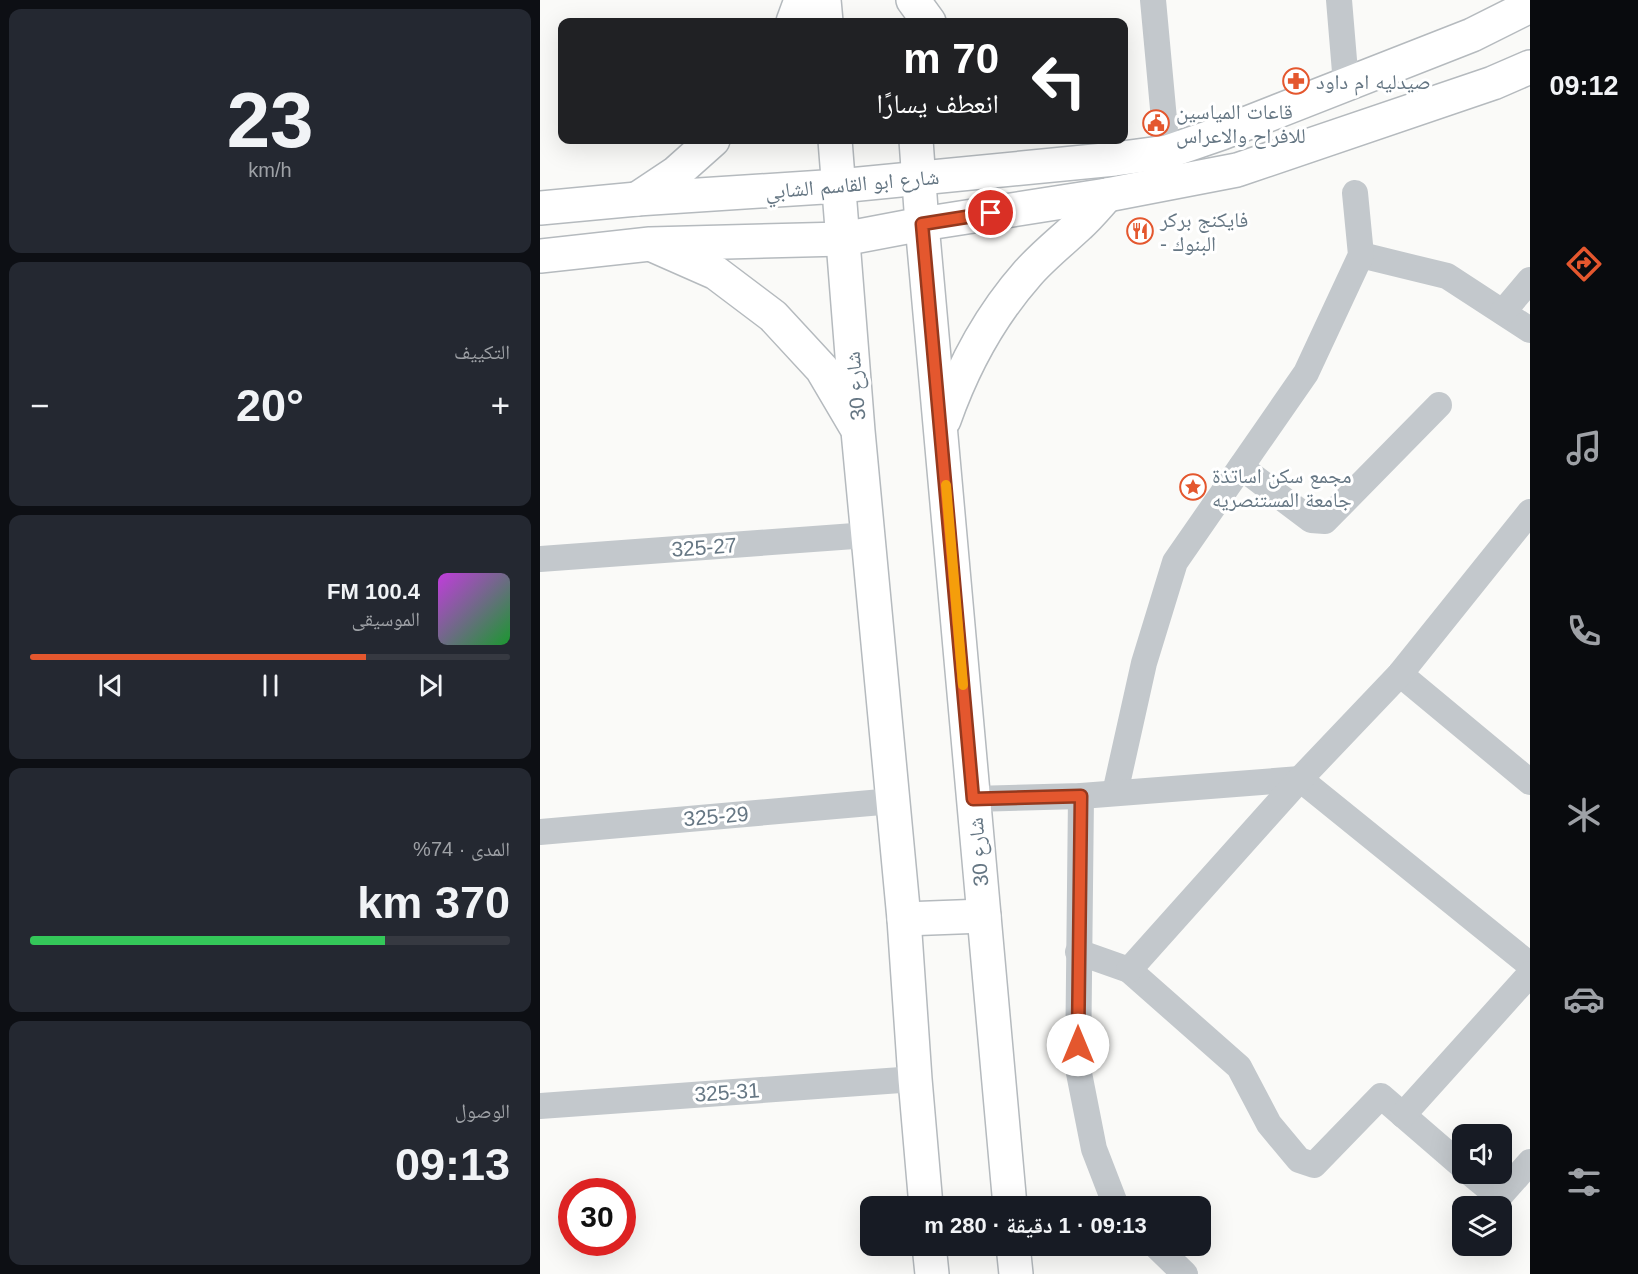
<!DOCTYPE html>
<html lang="ar">
<head>
<meta charset="utf-8">
<style>
  body { margin:0; font-family:Helvetica,"Noto Naskh Arabic",sans-serif; background:#242831; color:#f1f3f6; direction:rtl; height:100vh; display:flex; flex-direction:column; font-size:22px; white-space:nowrap }
  * { box-sizing:border-box; margin:0 }
  p { font-size:20px; color:#9ea1a6 }
  .icon { flex:none; width:33px; height:33px; fill:none; stroke:currentColor; stroke-width:2; stroke-linecap:round; stroke-linejoin:round }
  .map { position:relative; flex:1; overflow:hidden; direction:ltr }
  .drawer { display:flex; flex-direction:column; gap:9px; padding:9px; background:#0d0f14; width:540px }
  .drawer>* { flex:none }
  .hud { position:absolute; left:18px; top:18px; width:570px; height:126px; border-radius:12px; box-shadow:0 6px 24px #0002; direction:rtl; background:#202124; color:#fff; overflow:hidden }
  .controls { position:absolute; left:912px; top:1124px; display:grid; gap:12px }
  .controls a { display:grid; place-items:center; width:60px; height:60px; border-radius:12px; background:#171b24; box-shadow:0 6px 24px #0002; font-size:30px }
  .speed { position:absolute; left:18px; top:1178px; display:flex; gap:12px; font-size:30px; font-weight:700; text-align:center }
  .speed>* { display:grid; place-content:center; width:78px; height:78px; border-radius:50%; background:#171b24; box-shadow:0 6px 24px #0002; line-height:1 }
  .speed .limit { border:9px solid #d22; background:#fff; color:#111 }
  .pin { position:absolute; display:grid; place-items:center; width:51px; height:51px; color:#fff; margin:-26px; border:3px solid #fff; border-radius:50%; box-shadow:0 2px 6px #0007 }
  .me { position:absolute; width:66px; margin:-33px; rotate:0deg; stroke-linejoin:round; filter:drop-shadow(0 0 4px #0008) }
  .turn { display:flex; align-items:center; gap:21px; height:126px; padding:0 30px; font-size:27px }
  .turn .icon { width:78px; height:78px; stroke-width:2.5 }
  .turn b { display:block; font-size:42px; line-height:51px }
  .big { font-size:45px; font-weight:700; line-height:1.1 }
  .drawer .widget { flex:1; display:flex; flex-direction:column; justify-content:center; gap:9px; min-width:0; padding:0 21px; border-radius:12px; background:#242831 }
  .drawer .dial { align-items:center; gap:0 }
  .dial b { font-size:78px; line-height:1 }
  .song { display:flex; align-items:center; gap:18px }
  .cover { width:72px; height:72px; border-radius:9px; background:linear-gradient(135deg,hsl(290 70% 55%),hsl(130 70% 35%)) }
  .played { height:6px; border-radius:3px; background:linear-gradient(90deg,#e4572e 70%,#363941 70%) }
  .keys { display:flex; justify-content:space-around; direction:ltr }
  .heat { display:flex; justify-content:space-between; align-items:center; font-size:33px; direction:ltr }
  .charge { height:9px; border-radius:4px; background:linear-gradient(90deg,#34c759 74%,#363941 0) }
  .trip { position:absolute; left:320px; top:1196px; width:351px; height:60px; border-radius:12px; background:#171b24; box-shadow:0 6px 24px #0002; font-weight:700; line-height:60px; text-align:center; direction:rtl }
  main { display:flex; flex:1; min-height:0 }
  .dock { display:flex; flex-direction:column; width:108px; justify-content:space-around; align-items:center; background:#090b0e; color:#9ea1a6 }
  .dock .icon { width:42px; height:42px }
  .dock .current { color:#e4572e }
  .dock b { font-size:27px; color:#f1f3f6 }
  .map>svg:first-child { display:block }
</style>
</head>
<body>
<main>
<nav class="dock">
<b>09:12</b>
<svg class="icon current" aria-label="directions" viewBox="0 0 24 24"><path d="M12 3l9 9-9 9-9-9zM9 14v-3h6M13 9l2 2-2 2"/></svg>
<svg class="icon" aria-label="music" viewBox="0 0 24 24"><path d="M9 18V5l10-2v13"/><circle cx="6" cy="18" r="3"/><circle cx="16" cy="16" r="3"/></svg>
<svg class="icon" aria-label="phone" viewBox="0 0 24 24"><path d="M5 4h4l2 5-3 2q2 4 5 5l2-3 5 2v4C11 20 4 13 5 4z"/></svg>
<svg class="icon" aria-label="climate" viewBox="0 0 24 24"><path d="M12 3v18M4 7l16 10M4 17L20 7"/></svg>
<svg class="icon" aria-label="car" viewBox="0 0 24 24"><path d="M5 17H2v-5l4-1 3-4h7l3 4 3 1v5h-3M9 17h6M6 11h13"/><circle cx="7" cy="17" r="2"/><circle cx="17" cy="17" r="2"/></svg>
<svg class="icon" aria-label="filters" viewBox="0 0 24 24"><path d="M4 7h16M4 17h16"/><circle cx="9" cy="7" r="2"/><circle cx="15" cy="17" r="2"/></svg>
</nav>
<div class="map">
<svg width="990" height="1274" viewBox="0 0 990 1274">
  <rect width="100%" height="100%" fill="#fafaf8"/>
  <g fill="none" stroke-linecap="round" stroke-linejoin="round">
    <!-- major casing -->
    <g stroke="#b5babe" stroke-width="36">
      <g id="major">
        <polyline points="284,0 286,22"/>
        <polyline points="373,0 389,22"/>
        <polyline points="253,22 261,0"/>
        <polyline points="295,140 318,431 364,919 375,1079 386,1206"/>
        <polyline points="376,140 382,224 470,1206"/>
        <polyline points="97,199 136,173 173,140"/>
        <polyline points="0,208 97,199 299,186 575,159 627,152 682,133 932,35 990,6"/>
        <polyline points="117,247 176,273 233,316 282,369 315,425"/>
        <polyline points="0,256 110,244 303,239 382,224 567,195 697,170 953,83 990,67"/>
        <path d="M404,420C423,366 450,316 488,273C504,255 522,241 539,225C549,216 558,205 567,195"/>
        <polyline points="364,919 444,916"/>
        <polyline points="389,1245 392,1274"/>
        <polyline points="473,1245 476,1274"/>
      </g>
    </g>
    <!-- minor -->
    <g stroke="#c3c8cc" stroke-width="26">
      <polyline points="613,0 627,152"/>
      <polyline points="799,0 806,84"/>
      <polyline points="821,255 907,276 990,330"/>
      <polyline points="963,312 990,280"/>
      <polyline points="701,467 771,520 785,521 899,405"/>
      <polyline points="0,559 328,535"/>
      <polyline points="860,674 990,782"/>
      <polyline points="575,793 604,663 635,562 766,373 821,255 815,193"/>
      <polyline points="541,796 538,1068 554,1149 576,1206"/>
      <polyline points="433,799 541,796 760,779 990,965"/>
      <polyline points="0,832 353,801"/>
      <polyline points="538,952 589,970 699,1067 729,1124 759,1160 774,1165 841,1096 922,1166"/>
      <polyline points="589,970 760,779 860,674 990,512"/>
      <polyline points="0,1106 375,1079"/>
      <polyline points="863,1115 990,974"/>
      <polyline points="930,1173 959,1197 990,1162"/>
      <polyline points="615,1245 645,1274"/>
    </g>
    <!-- major -->
    <use href="#major" stroke="#fff" stroke-width="33"/>
  </g>
  <g fill="none" stroke-linecap="round" stroke-linejoin="round">
    <!-- route casing -->
    <g stroke="#94391e" stroke-width="15">
      <polyline id="route" points="451,213 382,224 433,799 541,796 538,1045"/>
    </g>
    <!-- route -->
    <use href="#route" stroke="#e4572e" stroke-width="10"/>
    <!-- slow -->
    <polyline stroke="#f59e0b" stroke-width="10" points="406,485 423,685"/>
  </g>
  <!-- icons -->
  <defs>
    <g id="pharmacy-ring" transform="scale(1.35)"><circle r="9.5" fill="#fff" stroke="#e4572e" stroke-width="1.5"/><path d="M-2-6h4v4h4v4h-4v4h-4v-4h-4v-4h4Z" fill="#e4572e"/></g>
    <g id="civic-ring" transform="scale(1.35)"><circle r="9.5" fill="#fff" stroke="#e4572e" stroke-width="1.5"/><path d="M-.6-6.5H3V-4.5H.6V-3L4-1V1h2V6H-6V1h2V-1L-.6-3ZM-1.2 2.5V6h2.4V2.5Z" fill="#e4572e"/></g>
    <g id="restaurant-ring" transform="scale(1.35)"><circle r="9.5" fill="#fff" stroke="#e4572e" stroke-width="1.5"/><path d="M-5-6h1v4h1v-4h1v4h1v-4h1v5L-1.5 .5V6h-2V.5L-5-1ZM5-6V6H3V1.5H1.5Q1.5-4 5-6Z" fill="#e4572e"/></g>
    <g id="sight-ring" transform="scale(1.35)"><circle r="9.5" fill="#fff" stroke="#e4572e" stroke-width="1.5"/><path d="M0-6L1.8-2.2L6-1.7L2.9 1.2L3.7 5.4L0 3.3L-3.7 5.4L-2.9 1.2L-6-1.7L-1.8-2.2Z" fill="#e4572e"/></g>
  </defs>
  <g fill-rule="evenodd">
    <use href="#pharmacy-ring" x="756" y="81"/>
    <use href="#civic-ring" x="616" y="123"/>
    <use href="#restaurant-ring" x="600" y="231"/>
    <use href="#sight-ring" x="653" y="487"/>
  </g>
  <g text-anchor="middle" dominant-baseline="central" stroke-width="6" stroke-linejoin="round" paint-order="stroke">
    <!-- poi labels -->
    <g font-size="21" fill="#657683" stroke="#fff" text-anchor="start">
      <text x="776" y="81">صيدليه ام داود</text>
      <text x="636" y="111">قاعات المياسين<tspan x="636" dy="24">للافراح والاعراس</tspan></text>
      <text x="620" y="219">فايكنج بركر<tspan x="620" dy="24">- البنوك</tspan></text>
      <text x="672" y="475">مجمع سكن اساتذة<tspan x="672" dy="24">جامعة المستنصريه</tspan></text>
    </g>
    <!-- street labels -->
    <g font-size="21" fill="#657683" stroke="#fff">
      <text transform="translate(312 184) rotate(-5)">شارع ابو القاسم الشابي</text>
      <text transform="translate(315 386) rotate(-95)">شارع 30</text>
      <text transform="translate(164 547) rotate(-4)">325-27</text>
      <text transform="translate(176 816) rotate(-5)">325-29</text>
      <text transform="translate(438 852) rotate(-95)">شارع 30</text>
      <text transform="translate(187 1092) rotate(-4)">325-31</text>
    </g>
  </g>
</svg>
<div class="controls">
<a><svg class="icon" aria-label="sound" viewBox="0 0 24 24"><path d="M4 9h4l5-4v14l-5-4H4zM17 9q2 3 0 6"/></svg></a>
<a><svg class="icon" aria-label="layers" viewBox="0 0 24 24"><path d="M12 4l9 5-9 5-9-5zM3 14l9 5 9-5"/></svg></a>
</div>
<div class="speed"><div class="limit">30</div></div>
<div class="pin" style="left:451px;top:213px;background:#d93025"><svg class="icon" aria-label="arrive" viewBox="0 0 24 24"><path d="M6 21V4h12l-3 4 3 4H6"/></svg></div>
<svg class="me" style="left:538px;top:1045px" viewBox="-20 -20 40 40"><circle r="19" fill="#fff"/><path d="M0-13L10 11 0 6-10 11z" fill="#e4572e"/></svg>
<div class="trip">09:13 · 1 دقيقة · 280 m</div>
<div class="hud">
<div class="turn"><svg class="icon" aria-label="left" viewBox="0 0 24 24"><path d="M17 20v-9H6M10 6l-5 5 5 5"/></svg><div><b>70 m</b>انعطف يسارًا</div></div>
</div>
</div>
<section class="drawer">
<div class="widget dial"><b>23</b><p>km/h</p></div>
<div class="widget"><p>التكييف</p>
<div class="heat"><a>−</a><b class="big">20°</b><a>+</a></div>
</div>
<div class="widget">
<div class="song"><i class="cover"></i><div><b>100.4 FM</b><p>الموسيقى</p></div></div>
<div class="played"></div>
<div class="keys"><svg class="icon" aria-label="previous" viewBox="0 0 24 24"><path d="M18 5L8 12l10 7zM5 5v14"/></svg><svg class="icon" aria-label="pause" viewBox="0 0 24 24"><path d="M8 5v14M16 5v14"/></svg><svg class="icon" aria-label="next" viewBox="0 0 24 24"><path d="M6 5l10 7-10 7zM19 5v14"/></svg></div>
</div>
<div class="widget"><p>المدى · 74%</p><b class="big">370 km</b><div class="charge"></div></div>
<div class="widget"><p>الوصول</p><b class="big">09:13</b></div>
</section>
</main>
</body>
</html>
